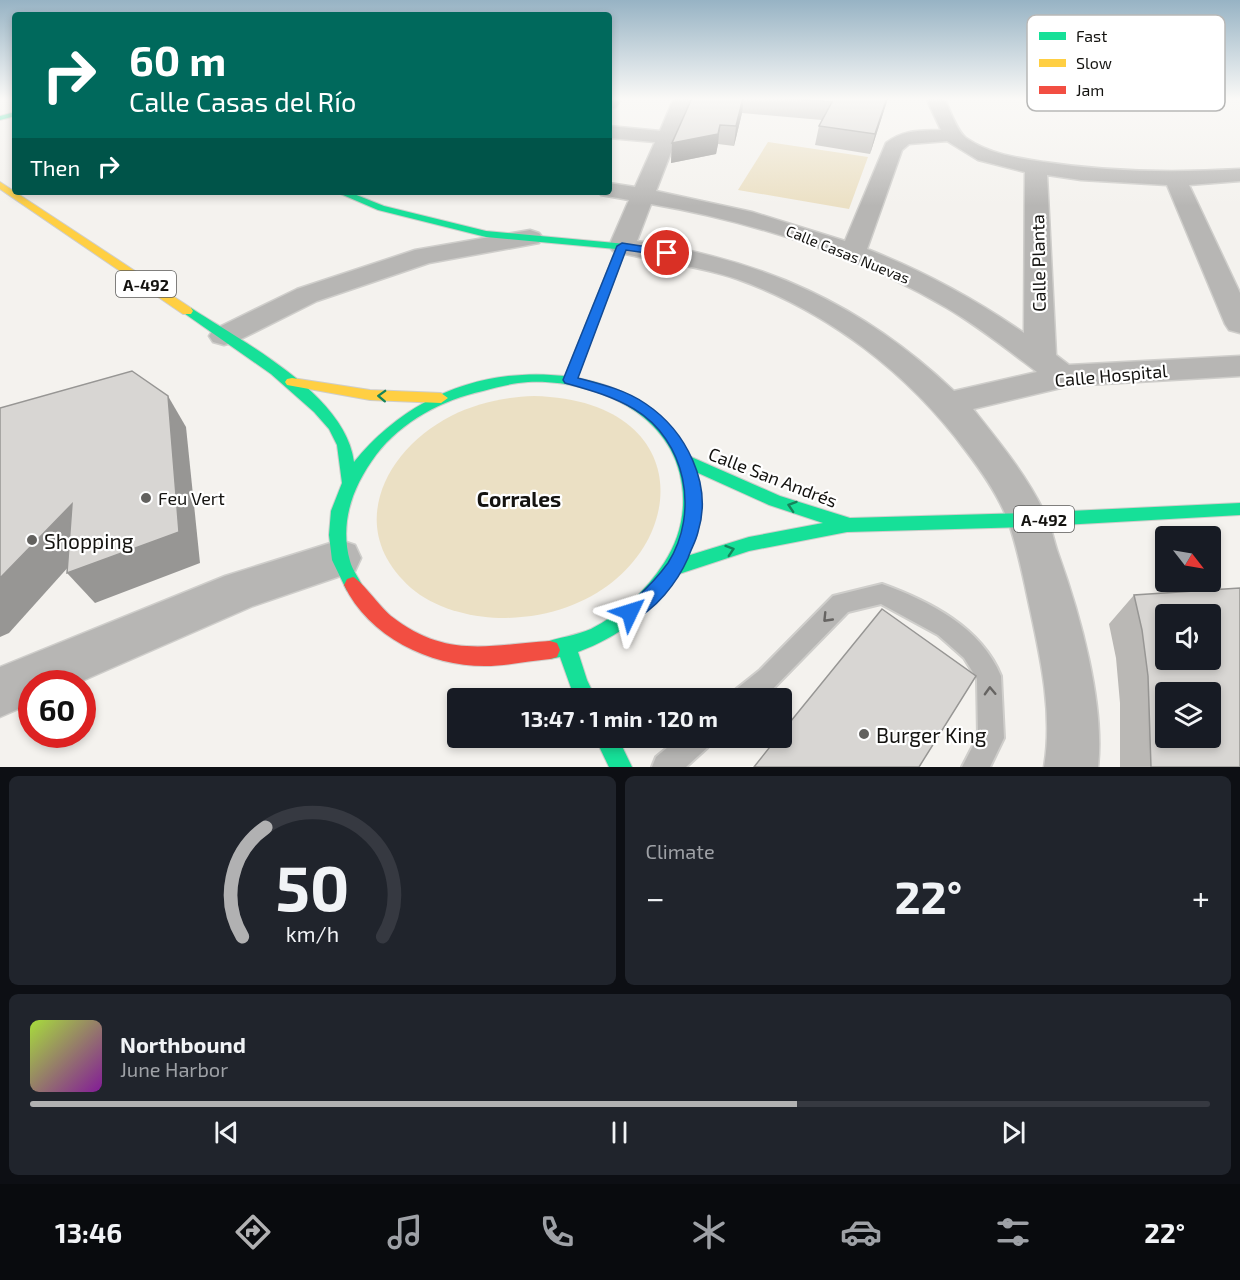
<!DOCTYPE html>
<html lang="en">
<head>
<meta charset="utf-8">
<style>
  body { margin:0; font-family:"Exo 2",sans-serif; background:#20242c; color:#f1f3f6; height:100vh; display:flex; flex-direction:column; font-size:22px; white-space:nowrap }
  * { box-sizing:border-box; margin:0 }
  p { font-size:20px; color:#9ea1a6 }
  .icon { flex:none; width:33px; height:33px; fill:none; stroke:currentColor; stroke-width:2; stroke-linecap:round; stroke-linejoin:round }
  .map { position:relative; height:767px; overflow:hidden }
  .details { display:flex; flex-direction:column; gap:9px; padding:9px; background:#0d0f14; flex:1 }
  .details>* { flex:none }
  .banner { position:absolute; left:12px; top:12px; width:600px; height:183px; border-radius:6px; box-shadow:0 3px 9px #0003; background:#00695c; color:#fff; overflow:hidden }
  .needle { width:39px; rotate:121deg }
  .controls { position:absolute; left:1155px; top:526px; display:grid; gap:12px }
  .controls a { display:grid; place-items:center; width:66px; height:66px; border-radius:6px; background:#171b24; box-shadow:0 3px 9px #0003; font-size:30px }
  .speed { position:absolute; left:18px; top:670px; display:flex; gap:12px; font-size:30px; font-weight:700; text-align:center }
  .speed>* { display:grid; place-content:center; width:78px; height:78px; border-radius:50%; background:#171b24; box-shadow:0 3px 9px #0003; line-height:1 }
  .speed .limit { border:9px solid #d22; background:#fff; color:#111 }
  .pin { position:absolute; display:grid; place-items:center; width:51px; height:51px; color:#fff; margin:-26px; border:3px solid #fff; border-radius:50%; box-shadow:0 2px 6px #0007 }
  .me { position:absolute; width:66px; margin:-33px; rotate:49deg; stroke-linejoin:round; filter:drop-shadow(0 0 4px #0008) }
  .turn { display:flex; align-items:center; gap:21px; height:126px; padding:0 18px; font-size:27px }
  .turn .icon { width:78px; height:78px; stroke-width:2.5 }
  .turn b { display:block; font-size:42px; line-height:51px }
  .then { display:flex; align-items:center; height:57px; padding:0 18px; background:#0003; gap:12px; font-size:22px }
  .big { font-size:45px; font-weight:700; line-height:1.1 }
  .details .tile { flex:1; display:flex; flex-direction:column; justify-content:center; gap:9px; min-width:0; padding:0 21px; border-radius:9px; background:#20242c }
  .details .dial { align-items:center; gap:0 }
  .dial svg { height:156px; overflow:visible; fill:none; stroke:#363941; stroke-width:7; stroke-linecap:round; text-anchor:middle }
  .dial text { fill:#f1f3f6; stroke:none }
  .song { display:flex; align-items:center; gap:18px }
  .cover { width:72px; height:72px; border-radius:9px; background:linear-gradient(135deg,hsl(80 70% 55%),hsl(290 70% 35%)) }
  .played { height:6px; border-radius:3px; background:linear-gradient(90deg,#b1b1b2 65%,#363941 65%) }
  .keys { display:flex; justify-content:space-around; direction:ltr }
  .heat { display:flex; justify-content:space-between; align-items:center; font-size:33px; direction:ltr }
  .details .tiles { flex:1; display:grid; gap:9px; grid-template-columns:1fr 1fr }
  .tile:last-child { grid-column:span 2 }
  .trip { position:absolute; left:447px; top:688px; width:345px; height:60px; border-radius:6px; background:#171b24; box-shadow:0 3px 9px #0003; font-weight:700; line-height:60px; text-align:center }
  .tabs { display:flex; height:96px; justify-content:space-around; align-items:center; background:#090b0e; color:#9ea1a6 }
  .tabs .icon { width:42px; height:42px }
  .tabs .selected { color:#b1b1b2 }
  .tabs b { font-size:27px; color:#f1f3f6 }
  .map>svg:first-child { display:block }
</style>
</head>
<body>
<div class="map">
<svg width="1240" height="767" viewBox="0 0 1240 767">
  <rect width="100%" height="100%" fill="#f4f2ee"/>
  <!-- green -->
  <g fill="#ebe0c4">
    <polygon points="768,142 868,157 849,209 738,190"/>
    <path d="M534,396C732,401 680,620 499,618C469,617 434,608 411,588C345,530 383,451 451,416C477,403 505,397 534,396Z"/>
  </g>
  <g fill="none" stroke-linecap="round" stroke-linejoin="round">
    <!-- lane casing -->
    <g stroke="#cfcecb" stroke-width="4">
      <g id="lane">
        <path d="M882,584C929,601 981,627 1001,676L1004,738L990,767H962L978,736L977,679L964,658L938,635L881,604L848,612L763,699H731L735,690L760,670L833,596Z"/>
        <polygon points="679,738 712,738 708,747 686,767 652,767 656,757"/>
      </g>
    </g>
    <!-- street casing -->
    <g stroke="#cfcecb" stroke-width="3">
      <g id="street">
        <polygon points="609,98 622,98 615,108 609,109"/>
        <path d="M674,98H692L656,191L752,212L845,241L886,143C904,129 920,131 941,130L926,98H944C950,109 956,130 966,138C989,154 1017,158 1044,162C1109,172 1174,173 1240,169V181L1189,185L1240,293V333L1229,330L1225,324L1167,185L1081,180L1047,175L1056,355L1069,365L1240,356V376L1069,386L973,409C1000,443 1029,478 1047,518C1052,529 1054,542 1058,553C1080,614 1105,703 1098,767H1044C1053,715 1041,660 1030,609C1024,581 1018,549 1008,521C999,496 982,472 966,451C908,373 829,312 737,279C696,265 654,262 613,251L609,246L629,200L601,195L599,192H609V183L635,187L655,142L609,138V126L660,131ZM947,141L978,160L1025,172L1024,333C975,299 923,271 867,249L902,150L909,144ZM651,204C754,222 857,255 947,308C979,327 1008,350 1037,372L954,391C861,303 763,260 637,241Z"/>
        <polygon points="530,230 539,233 543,238 539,243 429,263 317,301 235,342 224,345 213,342 209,336 213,330 297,289 415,250"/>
        <polygon points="340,540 355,545 361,558 355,571 253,606 75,684 32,684 32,703 0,717 0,667 225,576"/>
      </g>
    </g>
    <!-- fast casing -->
    <g stroke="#cfcecb" stroke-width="2">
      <g id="fast">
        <polygon points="15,112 15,116 0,120 0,116"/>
        <path d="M336,192H349L384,206L486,231L626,244L627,246L577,378C625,387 669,411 689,456L780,496L850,518L1027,513L1240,503V515L1027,527L847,532L749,551L676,575C653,612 618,637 578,652L587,680L596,699H575L560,657L550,659L543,657L540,650L543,643C559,637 575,636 591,629C620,614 646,591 664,563C679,540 686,513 682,485C673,413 594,379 528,382C513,383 497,387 483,391C442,400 402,421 376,455C353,486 339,522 350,561C352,569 358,577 362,585L359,591L353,593L347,591L332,560L329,535L331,511L342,483L337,445L329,429L314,412L271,374L181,311L183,308H191C243,342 346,395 354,462C407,397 482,367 565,376L616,249L486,237L378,210ZM696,472L769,505L823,523L749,537L687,556C699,525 701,505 696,472Z"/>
        <polygon points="595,738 618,738 632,767 609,767"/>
      </g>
    </g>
    <!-- slow casing -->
    <g stroke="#cfcecb" stroke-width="2">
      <g id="slow">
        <polygon points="0,182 191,308 193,311 191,314 183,314 0,189"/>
        <polygon points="292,378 370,390 441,393 448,398 441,403 370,400 287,385 285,382 287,379"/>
      </g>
    </g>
    <!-- jam casing -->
    <g stroke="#cfcecb" stroke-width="2">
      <path id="jam" d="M353,577C361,580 380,607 391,616C446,659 488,645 550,641L557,643L560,650L557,657L550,659C528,661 507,666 485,666C429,666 369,637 344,585L347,579Z"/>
    </g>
    <!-- lane -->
    <use href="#lane" fill="#b7b6b4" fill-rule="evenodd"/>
    <!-- street -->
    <use href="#street" fill="#b7b6b4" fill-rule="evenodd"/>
    <!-- fast -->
    <use href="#fast" fill="#16e098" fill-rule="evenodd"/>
    <!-- slow -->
    <use href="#slow" fill="#ffcf43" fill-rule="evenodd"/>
    <!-- jam -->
    <use href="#jam" fill="#f24e42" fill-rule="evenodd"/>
  </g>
  <!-- wall -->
  <g fill="#bab8b5">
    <polygon points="692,98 888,98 870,154 815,145 819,126 822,120 742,113 734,146 718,144 716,154 671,163 672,143"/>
    <polygon points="1134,595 1240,767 1120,767 1120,703 1116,658 1109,624"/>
  </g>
  <!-- shaded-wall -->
  <g fill="#979694">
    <polygon points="744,98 742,113 734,146 736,126"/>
    <polygon points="887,98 888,98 870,154 875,134"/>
    <polygon points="720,125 718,144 716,154 671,163 672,143"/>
    <polygon points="168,396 186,427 200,563 95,603 67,573"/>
    <polygon points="72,504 97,535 9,633 0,637 0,578"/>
  </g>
  <!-- building -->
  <g fill="#d8d6d3" stroke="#979694" stroke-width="1.5" fill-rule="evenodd">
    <polygon points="692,98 743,98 736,126 720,125 718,134 672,143"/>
    <polygon points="782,98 887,98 875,134 819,126 832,102"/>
    <polygon points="132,371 168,396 179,532 67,573 72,504 0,578 0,408"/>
    <path d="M1240,588V767H1151L1148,676L1142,630L1134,595ZM1166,615H1210V660H1166ZM1166,693H1210V738H1166Z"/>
    <polygon points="882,609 976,676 919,767 754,767 777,738 782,738 782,732"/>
  </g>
  <!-- one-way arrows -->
  <defs><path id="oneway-chevron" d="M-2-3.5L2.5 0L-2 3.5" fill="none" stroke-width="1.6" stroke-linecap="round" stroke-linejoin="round" transform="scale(1.5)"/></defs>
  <g stroke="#15845b">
    <use href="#oneway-chevron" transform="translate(382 396) rotate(-178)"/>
    <use href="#oneway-chevron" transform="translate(792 506) rotate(-162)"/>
    <use href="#oneway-chevron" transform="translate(730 550) rotate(-18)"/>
  </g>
  <g stroke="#666462">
    <use href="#oneway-chevron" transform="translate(827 618) rotate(134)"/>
    <use href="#oneway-chevron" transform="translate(990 691) rotate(-92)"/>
  </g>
  <!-- sky -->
  <linearGradient id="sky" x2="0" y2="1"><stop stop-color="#97b3c4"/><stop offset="0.48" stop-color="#faf9f7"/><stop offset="1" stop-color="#faf9f7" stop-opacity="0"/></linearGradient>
  <rect width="1240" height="206" fill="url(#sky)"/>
  <!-- route -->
  <path fill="#1a73e8" stroke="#114b97" stroke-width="1.5" d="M622,243L667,250L672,253L667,256L626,250L578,378C601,384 626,390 646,404C686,431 713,484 698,532C696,541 691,549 688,558C678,581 655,612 630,621L624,618L621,612C625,604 631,603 637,597C647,588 660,574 668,563C700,512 686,440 634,409C612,396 590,390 565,383L563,380L617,246Z"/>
  <!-- markers -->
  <g fill="#62615e" stroke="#fff" stroke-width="2">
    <circle cx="146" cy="498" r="6"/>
    <circle cx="32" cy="540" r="6"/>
    <circle cx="864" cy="734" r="6"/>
  </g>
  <g text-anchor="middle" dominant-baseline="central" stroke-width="4.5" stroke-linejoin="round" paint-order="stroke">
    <!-- far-street labels -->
    <g font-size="15" fill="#141310" stroke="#fff">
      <text transform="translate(848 254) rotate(22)">Calle Casas Nuevas</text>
    </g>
    <!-- shield labels -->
    <g fill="#fff" stroke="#5a5a58" stroke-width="1.5">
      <rect x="116" y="271" width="60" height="26" rx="4.5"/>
      <rect x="1014" y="506" width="60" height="26" rx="4.5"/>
    </g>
    <g font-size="16" font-weight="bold" fill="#141310">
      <text x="146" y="284">A-492</text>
      <text x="1044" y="519">A-492</text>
    </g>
    <!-- street labels -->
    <g font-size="18" fill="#141310" stroke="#fff">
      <text transform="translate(1038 263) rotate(-91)">Calle Planta</text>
      <text transform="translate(1111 375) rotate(-5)">Calle Hospital</text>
      <text transform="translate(773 477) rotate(21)">Calle San Andrés</text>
    </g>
    <!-- poi labels -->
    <g font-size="18" fill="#141310" stroke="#fff" text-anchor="start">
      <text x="158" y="498">Feu Vert</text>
    </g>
    <!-- quarter labels -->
    <g font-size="21" font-weight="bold" fill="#141310" stroke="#fff">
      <text x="519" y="498">Corrales</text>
    </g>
    <!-- near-poi labels -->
    <g font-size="21" fill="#141310" stroke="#fff" text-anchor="start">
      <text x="44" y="540">Shopping</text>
      <text x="876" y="734">Burger King</text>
    </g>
  </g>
  <!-- legend -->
  <rect x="1027" y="15" width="198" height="96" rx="9" fill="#fff" stroke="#b8b8b7" stroke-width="1.5"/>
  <rect x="1039" y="32" width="27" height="8" fill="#16e098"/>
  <rect x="1039" y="59" width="27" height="8" fill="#ffcf43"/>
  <rect x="1039" y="86" width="27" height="8" fill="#f24e42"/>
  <g font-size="16" fill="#141310">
    <text x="1076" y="42">Fast</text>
    <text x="1076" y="69">Slow</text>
    <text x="1076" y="96">Jam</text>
  </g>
</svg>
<div class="controls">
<a><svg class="needle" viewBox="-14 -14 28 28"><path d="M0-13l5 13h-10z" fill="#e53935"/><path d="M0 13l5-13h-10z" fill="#9ea1a6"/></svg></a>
<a><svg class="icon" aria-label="sound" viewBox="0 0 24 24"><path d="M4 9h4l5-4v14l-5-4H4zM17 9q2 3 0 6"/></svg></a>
<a><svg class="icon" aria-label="layers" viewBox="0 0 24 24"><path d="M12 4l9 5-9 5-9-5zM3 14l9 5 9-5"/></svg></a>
</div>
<div class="speed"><div class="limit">60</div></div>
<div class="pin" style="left:667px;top:253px;background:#d93025"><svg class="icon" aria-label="arrive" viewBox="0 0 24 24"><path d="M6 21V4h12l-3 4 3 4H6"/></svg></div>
<svg class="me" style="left:630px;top:612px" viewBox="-20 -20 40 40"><path d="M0-17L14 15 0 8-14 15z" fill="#1a73e8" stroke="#fff" stroke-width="4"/></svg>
<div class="trip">13:47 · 1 min · 120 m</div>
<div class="banner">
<div class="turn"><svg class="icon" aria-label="right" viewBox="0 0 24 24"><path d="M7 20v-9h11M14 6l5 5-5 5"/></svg><div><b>60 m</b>Calle Casas del Río</div></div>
<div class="then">Then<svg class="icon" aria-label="right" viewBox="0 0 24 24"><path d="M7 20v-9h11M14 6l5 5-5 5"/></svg></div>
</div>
</div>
<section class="details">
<div class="tiles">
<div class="tile dial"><svg viewBox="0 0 100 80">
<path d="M14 69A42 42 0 1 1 86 69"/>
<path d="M14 69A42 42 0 0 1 26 13" stroke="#b1b1b2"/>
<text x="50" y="56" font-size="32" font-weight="700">50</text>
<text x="50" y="72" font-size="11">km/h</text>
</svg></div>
<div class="tile"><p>Climate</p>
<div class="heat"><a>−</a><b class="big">22°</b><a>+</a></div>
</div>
<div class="tile">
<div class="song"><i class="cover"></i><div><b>Northbound</b><p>June Harbor</p></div></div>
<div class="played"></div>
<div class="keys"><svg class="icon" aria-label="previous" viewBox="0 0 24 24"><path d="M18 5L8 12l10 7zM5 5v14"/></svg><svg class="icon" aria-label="pause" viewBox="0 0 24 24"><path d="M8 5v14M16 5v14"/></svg><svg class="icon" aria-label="next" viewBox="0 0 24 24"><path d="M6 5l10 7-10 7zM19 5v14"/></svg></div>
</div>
</div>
</section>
<nav class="tabs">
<b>13:46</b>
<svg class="icon selected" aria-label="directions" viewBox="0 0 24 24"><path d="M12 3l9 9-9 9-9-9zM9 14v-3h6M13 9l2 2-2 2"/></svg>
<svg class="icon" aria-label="music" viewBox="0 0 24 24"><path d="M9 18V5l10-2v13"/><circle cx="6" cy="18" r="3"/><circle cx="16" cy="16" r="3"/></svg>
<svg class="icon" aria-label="phone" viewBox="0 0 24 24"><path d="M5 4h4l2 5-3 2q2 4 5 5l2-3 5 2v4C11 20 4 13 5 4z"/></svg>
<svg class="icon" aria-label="climate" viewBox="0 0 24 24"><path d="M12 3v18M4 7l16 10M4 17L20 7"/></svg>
<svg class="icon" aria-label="car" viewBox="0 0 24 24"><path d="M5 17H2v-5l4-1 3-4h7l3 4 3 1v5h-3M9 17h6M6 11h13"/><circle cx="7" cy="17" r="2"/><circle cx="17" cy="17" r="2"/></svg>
<svg class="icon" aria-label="filters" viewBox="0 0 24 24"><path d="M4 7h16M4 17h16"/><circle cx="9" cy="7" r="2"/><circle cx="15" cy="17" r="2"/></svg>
<b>22°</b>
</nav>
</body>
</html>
